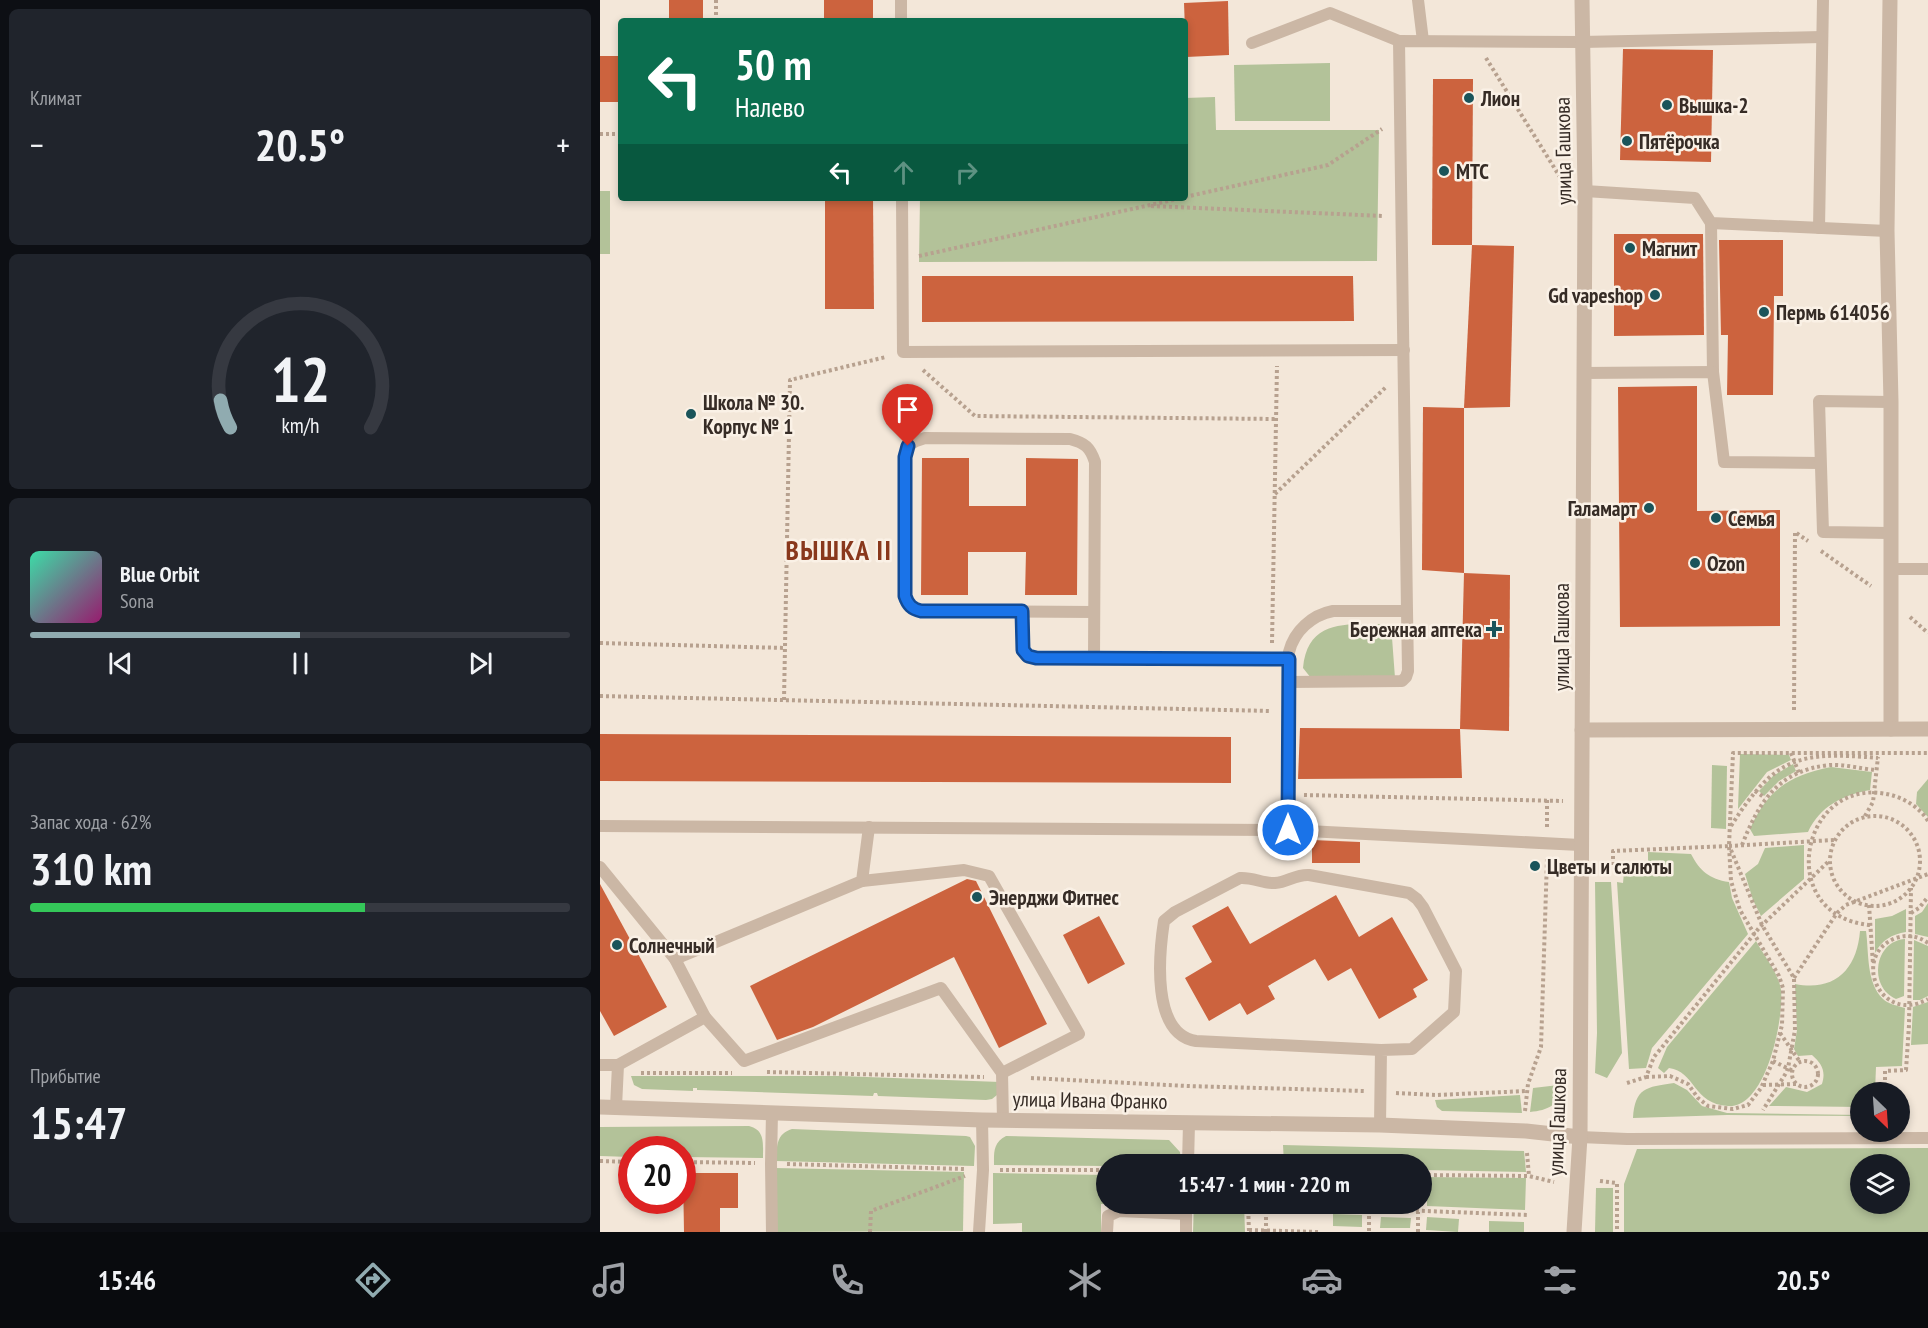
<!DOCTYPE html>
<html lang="ru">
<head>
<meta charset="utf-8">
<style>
  body { margin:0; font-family:"PT Sans Narrow",sans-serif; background:#20242c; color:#f1f3f6; height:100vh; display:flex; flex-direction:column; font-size:22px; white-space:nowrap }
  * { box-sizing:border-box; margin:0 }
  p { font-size:20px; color:#9ea1a6 }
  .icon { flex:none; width:33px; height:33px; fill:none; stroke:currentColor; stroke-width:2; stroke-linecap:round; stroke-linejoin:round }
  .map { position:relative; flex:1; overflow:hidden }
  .side { display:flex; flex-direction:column; gap:9px; padding:9px; background:#0d0f14; width:600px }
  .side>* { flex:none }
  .banner { position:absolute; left:18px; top:18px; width:570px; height:183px; border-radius:6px; box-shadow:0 3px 9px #0003; background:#0b6e4f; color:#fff; overflow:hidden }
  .needle { width:39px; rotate:155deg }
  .buttons { position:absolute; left:1250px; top:1082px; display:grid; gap:12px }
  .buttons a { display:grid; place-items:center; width:60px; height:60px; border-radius:50%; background:#171b24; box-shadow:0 3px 9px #0003; font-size:30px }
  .speed { position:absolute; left:18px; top:1136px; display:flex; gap:12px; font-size:30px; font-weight:700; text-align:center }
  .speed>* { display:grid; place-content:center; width:78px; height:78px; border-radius:50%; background:#171b24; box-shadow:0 3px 9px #0003; line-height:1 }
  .speed .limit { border:9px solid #d22; background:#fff; color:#111 }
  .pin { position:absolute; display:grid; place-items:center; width:51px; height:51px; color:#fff; margin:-62px -26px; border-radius:50% 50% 50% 0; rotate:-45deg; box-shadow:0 0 6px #0007 }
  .pin .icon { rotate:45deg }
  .me { position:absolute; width:66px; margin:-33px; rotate:0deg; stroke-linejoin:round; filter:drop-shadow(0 0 4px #0008) }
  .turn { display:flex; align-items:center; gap:21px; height:126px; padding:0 18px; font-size:27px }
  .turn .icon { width:78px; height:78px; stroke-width:2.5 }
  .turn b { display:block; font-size:42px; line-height:51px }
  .lanes { display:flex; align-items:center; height:57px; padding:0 18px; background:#0003; justify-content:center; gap:30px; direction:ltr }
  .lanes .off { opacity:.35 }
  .big { font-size:45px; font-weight:700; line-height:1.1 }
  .side .widget { flex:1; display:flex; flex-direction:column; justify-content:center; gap:9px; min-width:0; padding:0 21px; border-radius:9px; background:#20242c }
  .side .dial { align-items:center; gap:0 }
  .dial svg { height:156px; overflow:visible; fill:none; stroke:#363941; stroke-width:7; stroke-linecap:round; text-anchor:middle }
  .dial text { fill:#f1f3f6; stroke:none }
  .song { display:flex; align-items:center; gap:18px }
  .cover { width:72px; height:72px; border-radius:9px; background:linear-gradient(135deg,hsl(160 70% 55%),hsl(320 70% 35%)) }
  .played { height:6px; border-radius:3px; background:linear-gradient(90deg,#90abb0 50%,#363941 50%) }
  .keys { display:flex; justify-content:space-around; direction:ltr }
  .heat { display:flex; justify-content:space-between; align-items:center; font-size:33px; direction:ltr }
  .charge { height:9px; border-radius:4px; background:linear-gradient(90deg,#34c759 62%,#363941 0) }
  .trip { position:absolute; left:496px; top:1154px; width:336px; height:60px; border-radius:30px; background:#171b24; box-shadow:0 3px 9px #0003; font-weight:700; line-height:60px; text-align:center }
  .tab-bar { display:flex; height:96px; justify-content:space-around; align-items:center; background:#090b0e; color:#9ea1a6 }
  .tab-bar .icon { width:42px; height:42px }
  .tab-bar .selected { color:#90abb0 }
  .tab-bar b { font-size:27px; color:#f1f3f6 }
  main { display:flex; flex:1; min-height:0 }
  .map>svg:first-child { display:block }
</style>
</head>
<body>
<main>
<section class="side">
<div class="widget"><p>Климат</p>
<div class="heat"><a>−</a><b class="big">20.5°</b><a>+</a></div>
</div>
<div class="widget dial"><svg viewBox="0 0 100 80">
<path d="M14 69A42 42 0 1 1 86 69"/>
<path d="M14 69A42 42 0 0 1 9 55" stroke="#90abb0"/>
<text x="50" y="56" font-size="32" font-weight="700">12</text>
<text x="50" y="72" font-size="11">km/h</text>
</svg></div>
<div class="widget">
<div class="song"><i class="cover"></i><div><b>Blue Orbit</b><p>Sona</p></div></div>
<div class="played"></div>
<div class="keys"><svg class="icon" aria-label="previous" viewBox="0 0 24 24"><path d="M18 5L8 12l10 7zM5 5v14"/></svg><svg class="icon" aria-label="pause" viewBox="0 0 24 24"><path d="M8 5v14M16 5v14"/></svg><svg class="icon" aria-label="next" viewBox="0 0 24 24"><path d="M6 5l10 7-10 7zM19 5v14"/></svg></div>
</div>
<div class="widget"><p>Запас хода · 62%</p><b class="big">310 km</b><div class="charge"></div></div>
<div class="widget"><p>Прибытие</p><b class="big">15:47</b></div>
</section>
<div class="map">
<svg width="1328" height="1232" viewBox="0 0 1328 1232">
  <rect width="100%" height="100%" fill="#f3e7d9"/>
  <!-- green -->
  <g fill="#b3c299" fill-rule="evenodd">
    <polygon points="730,63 730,121 635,121 634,65"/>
    <polygon points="615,97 616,130 779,130 777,261 319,262 320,198 585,198 585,98"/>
    <rect x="0" y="191" width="10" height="63"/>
    <path d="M791,624L795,678H711L703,668C708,616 751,625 791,624Z"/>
    <polygon points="1140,754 1189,755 1191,760 1167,772 1138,809"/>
    <polygon points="1193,764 1196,771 1179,781 1164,796 1159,791 1173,776"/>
    <polygon points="1112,765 1127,766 1126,829 1111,828"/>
    <path d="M1231,767L1272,772L1270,790C1243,795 1220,806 1208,832L1154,836L1150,829C1167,790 1190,775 1231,767Z"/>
    <polygon points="1328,779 1328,817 1316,804 1317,792"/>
    <polygon points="1204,845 1204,879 1161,916 1153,900 1145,874 1158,864 1165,848"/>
    <path d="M1048,852L1091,854C1100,871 1109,879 1129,882L1132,898L1148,934L1052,1048L1046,1068L1029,1069L1017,882L1023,883L1025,862L1048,861Z"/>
    <polygon points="995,882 1011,882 1022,1053 1007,1078 995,1073 997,1033"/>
    <polygon points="1328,903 1328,937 1315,934 1315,916 1322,912"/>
    <path d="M1306,909V932C1292,934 1281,941 1275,953V919L1292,916Z"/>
    <path d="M1260,931H1266C1269,952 1266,983 1283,999C1288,1004 1298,1006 1305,1008L1302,1066L1276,1067L1275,1092H1260V1107L1169,1106L1186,1087L1207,1092L1222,1084C1226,1071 1222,1064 1212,1055L1198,1056L1194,1049L1197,1030L1195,984C1235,992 1257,969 1260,931Z"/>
    <path d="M1305,939L1304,996L1296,999C1268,987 1274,941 1305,939Z"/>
    <polygon points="1314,940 1328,946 1328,996 1320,1000 1313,1000"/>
    <path d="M1156,941C1164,956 1179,974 1181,990C1184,1019 1166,1109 1128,1106C1093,1104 1095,1071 1069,1068L1064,1073L1058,1068L1067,1047Z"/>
    <polygon points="1328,1002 1328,1044 1311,1045 1313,1007"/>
    <polygon points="31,1076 240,1076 400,1082 397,1095 392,1099 386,1100 278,1096 277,1093 274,1093 273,1096 97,1090 97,1088 93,1088 93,1091 42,1089 34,1085"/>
    <path d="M1074,1083L1087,1090L1102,1106L1127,1113L1260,1115V1116L1127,1115L1033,1118C1035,1088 1046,1087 1074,1083Z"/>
    <path d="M959,1085C960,1106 948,1110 930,1112L933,1088Z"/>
    <polygon points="920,1095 922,1113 842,1111 837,1107 835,1100"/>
    <path d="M149,1126C165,1130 163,1143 163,1158L83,1157L82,1149H32L31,1157L0,1156V1127Z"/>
    <path d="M192,1129L366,1136L370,1137L375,1146L374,1166L176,1161C177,1146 176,1134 192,1129Z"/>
    <path d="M406,1136L569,1140L580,1152L581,1164H507V1166L394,1165C394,1152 393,1143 406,1136Z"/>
    <polygon points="683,1145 924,1151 926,1172 822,1170 822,1164 684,1164"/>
    <path d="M1328,1148V1232H1024V1184L1037,1149ZM1260,1164H1299V1203H1260Z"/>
    <polygon points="175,1168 364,1172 363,1231 177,1232"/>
    <polygon points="393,1173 507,1175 507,1203 568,1203 559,1205 501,1204 501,1232 422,1232 422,1223 393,1224"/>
    <polygon points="822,1177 926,1178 925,1210 827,1206 827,1198 822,1197"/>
    <polygon points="996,1188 1013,1188 1013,1232 995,1232"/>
    <polygon points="594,1203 644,1203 645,1232 593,1232"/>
    <polygon points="733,1214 762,1215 762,1227 733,1226"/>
    <polygon points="781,1217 811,1218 810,1228 780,1228"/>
    <polygon points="827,1217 859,1219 858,1232 826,1230"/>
    <polygon points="889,1221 924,1222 924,1232 889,1232"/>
  </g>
  <!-- building -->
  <g fill="#cc633e">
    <rect x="69" y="0" width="34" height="21"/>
    <rect x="224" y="0" width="49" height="21"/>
    <polygon points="628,1 629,55 586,57 584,3"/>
    <polygon points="1023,49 1113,50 1111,162 1020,160"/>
    <rect x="0" y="56" width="21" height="46"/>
    <polygon points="833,79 873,79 872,245 832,245"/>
    <polygon points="225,198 273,198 274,309 225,309"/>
    <polygon points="1014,234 1103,234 1104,335 1014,336"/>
    <polygon points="1119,240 1183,240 1183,296 1174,296 1173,395 1127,395 1128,335 1121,335"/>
    <polygon points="872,245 914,246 910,407 864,408"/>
    <polygon points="322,276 753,276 754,321 322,322"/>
    <polygon points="1097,386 1097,511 1180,510 1180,626 1020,627 1018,387"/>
    <polygon points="823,407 864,408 864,573 822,570"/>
    <polygon points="322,458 369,458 369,506 426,506 426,458 478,459 477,595 425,595 426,552 368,552 368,595 321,595"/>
    <polygon points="864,573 910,575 909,731 860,729"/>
    <polygon points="700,728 860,729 862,778 698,779"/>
    <polygon points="0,734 631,737 631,783 0,781"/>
    <polygon points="712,840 760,842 760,863 712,863"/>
    <polygon points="367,879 376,881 447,1024 399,1048 354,957 213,1027 177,1040 150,986"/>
    <polygon points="0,884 67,1007 14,1036 0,1011"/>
    <polygon points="736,895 759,937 792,917 828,980 813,989 817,997 779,1019 751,968 728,981 715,959 668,986 675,999 647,1015 640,1003 609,1021 585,978 612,962 592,926 628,906 650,944"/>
    <polygon points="499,916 525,964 488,984 463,935"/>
    <polygon points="83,1173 138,1173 138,1208 120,1208 120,1232 84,1232"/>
  </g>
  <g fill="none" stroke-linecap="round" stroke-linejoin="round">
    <!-- path -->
    <g stroke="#b7a18f" stroke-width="4" stroke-dasharray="3 3" stroke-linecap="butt">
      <polyline points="116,21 116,0"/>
      <polyline points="886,58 965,185"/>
      <polyline points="0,134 21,134"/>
      <polyline points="585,197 728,165 782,129"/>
      <polyline points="551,206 784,216"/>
      <polyline points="319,256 582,198"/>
      <polyline points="323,370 375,416 676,419"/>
      <polyline points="675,494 786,387"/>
      <polyline points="1221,551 1271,586"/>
      <polyline points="1310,617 1328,633"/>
      <polyline points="0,643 185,648"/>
      <polyline points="672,643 677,366"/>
      <polyline points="0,696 671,711"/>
      <polyline points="184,700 190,380 286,357"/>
      <polyline points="1194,710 1195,532 1208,541"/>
      <polyline points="1191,753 1199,773"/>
      <polyline points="1155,791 1165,798"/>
      <polyline points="704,795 963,801"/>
      <circle cx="1275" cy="861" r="45"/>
      <polyline points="1265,816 1273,802 1278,757"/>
      <path d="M1131,826C1175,757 1198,751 1278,758"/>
      <polyline points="947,827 947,800"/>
      <path d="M1142,845C1159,802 1178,770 1230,765C1244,764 1262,769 1276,770"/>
      <polyline points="1129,846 1234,840"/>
      <polyline points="1131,850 1162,925 1194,978 1195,1030 1188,1068 1186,1073 1163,1110"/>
      <polyline points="1013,865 1013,851 1129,846 1133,753 1328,753"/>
      <polyline points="1269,905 1273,964"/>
      <polyline points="1311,913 1319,908 1328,897"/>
      <path d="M1270,925C1172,916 1201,772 1291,795C1306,799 1320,808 1328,821"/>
      <path d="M1328,943C1318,936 1308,934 1296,938C1250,955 1280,1026 1328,999"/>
      <polyline points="1194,978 1237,913 1246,905 1328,874"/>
      <polyline points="1180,1033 1200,1062"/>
      <polyline points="1173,1061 1193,1071"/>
      <circle cx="1205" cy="1074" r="13"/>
      <polyline points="167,1072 384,1077"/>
      <polyline points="41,1073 132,1073"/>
      <polyline points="1046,1077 1070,1076 1088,1084 1098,1098 1108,1106 1133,1109 1148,1105 1161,1088 1173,1061 1182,1025 1183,988 1179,976 1140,910 1131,881 1129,846"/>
      <polyline points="431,1078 587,1086 765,1091"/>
      <polyline points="1027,1083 1046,1077 1054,1057 1159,928 1229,861"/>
      <polyline points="1163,1085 1196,1084"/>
      <polyline points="1285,1092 1285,1071 1306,1070 1309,1025 1311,888"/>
      <polyline points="796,1093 836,1095 927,1091"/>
      <polyline points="925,1111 928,1084 941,1047 947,859"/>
      <polyline points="927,1153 929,1176"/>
      <polyline points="0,1161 32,1162"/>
      <polyline points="82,1162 155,1163"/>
      <polyline points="187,1164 365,1169"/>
      <polyline points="400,1170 507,1170"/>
      <polyline points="822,1175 929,1176 954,1182"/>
      <polyline points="1000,1181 1017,1183 1017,1232"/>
      <polyline points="648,1204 928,1215"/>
      <polyline points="648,1204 649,1232"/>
      <polyline points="769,1210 769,1232"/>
      <polyline points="649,1230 718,1232"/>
      <polyline points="270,1232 271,1211 365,1176"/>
      <polyline points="666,1232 666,1203"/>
      <polyline points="818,1232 818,1212"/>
    </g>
    <!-- service -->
    <g stroke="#cbb7a5" stroke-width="12">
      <polyline points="301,0 301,21"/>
      <polyline points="818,0 823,41"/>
      <polyline points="652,43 730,13 799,41"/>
      <polyline points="985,191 1095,198 1111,223 1287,231"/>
      <polyline points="302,198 303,352 804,350"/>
      <polyline points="1111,223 1113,372"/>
      <polyline points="1219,228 1223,0"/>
      <polyline points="983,373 1113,372 1124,462 1220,463"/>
      <polyline points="1290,533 1223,532 1219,401 1291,402"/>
      <polyline points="1292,569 1328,569"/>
      <polyline points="422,611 423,650 428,656 436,658 689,659"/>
      <path d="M494,658L495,462C490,447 485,443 470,439L325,438L316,441L308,446L305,457V596L313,609L321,611L494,612"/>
      <polyline points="689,682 802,681 806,677 808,671 807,611"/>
      <polyline points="0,826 688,830 980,845"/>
      <path d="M688,830L689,652C694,631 712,615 733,611H807L799,41L982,42L1222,37"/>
      <polyline points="0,867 75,959 105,1017 144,1061 341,988 402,1073 479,1034 389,876 364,870 262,881"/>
      <polyline points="75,959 262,881 269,827"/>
      <polyline points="0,1065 18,1065"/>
      <polyline points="402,1073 403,1120"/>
      <polyline points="16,1107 18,1065 105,1017"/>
      <path d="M780,1125L781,1050L596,1041C551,1034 559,954 564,921L575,912L640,878C653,877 663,884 675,883C688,882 696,874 709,875L809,893L817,899L823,907L856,971L854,1012L812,1049L781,1050"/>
      <polyline points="980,1137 1027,1139 1328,1138"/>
      <polyline points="588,1164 589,1123"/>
      <polyline points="172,1232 171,1164 172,1112"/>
      <polyline points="379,1232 383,1170 382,1120"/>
      <polyline points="507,1232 508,1216 519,1211 586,1214 586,1232"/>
    </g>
    <!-- minor -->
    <g stroke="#cbb7a5" stroke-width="15">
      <polyline points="1290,0 1287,231 1291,402 1291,729"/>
      <polyline points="982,730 1328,729"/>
      <polyline points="980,1137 985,191 982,0"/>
    </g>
    <!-- tertiary -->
    <polyline stroke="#cbb7a5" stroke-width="15" points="0,1107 382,1120 780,1125 926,1131 980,1137 974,1232"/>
  </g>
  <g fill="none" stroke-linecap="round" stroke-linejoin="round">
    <!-- route casing -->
    <g stroke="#114b97" stroke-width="15">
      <path id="route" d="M308,446L305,457V596C308,605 312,609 321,611H422L423,650L428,656L436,658L689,659L688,830"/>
    </g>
    <!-- route -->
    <use href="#route" stroke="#1a73e8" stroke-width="10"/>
  </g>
  <!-- markers -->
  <g fill="#1a545a" stroke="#faf1e6" stroke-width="2">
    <circle cx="869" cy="98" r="6"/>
    <circle cx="1067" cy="105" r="6"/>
    <circle cx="1027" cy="141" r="6"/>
    <circle cx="844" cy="171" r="6"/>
    <circle cx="1030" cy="248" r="6"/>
    <circle cx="1055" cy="295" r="6"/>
    <circle cx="1164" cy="312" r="6"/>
    <circle cx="91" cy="414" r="6"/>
    <circle cx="1049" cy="508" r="6"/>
    <circle cx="1116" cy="518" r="6"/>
    <circle cx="1095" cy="563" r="6"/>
    <path d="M891 620h6v6h6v6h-6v6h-6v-6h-6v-6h6z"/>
    <circle cx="935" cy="866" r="6"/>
    <circle cx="377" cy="897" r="6"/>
    <circle cx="17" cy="945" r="6"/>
  </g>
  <g text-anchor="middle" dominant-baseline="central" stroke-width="5" stroke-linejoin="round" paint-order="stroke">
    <!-- poi labels -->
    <g font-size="21" font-weight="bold" fill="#362c26" stroke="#faf1e6" text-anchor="start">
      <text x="881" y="98">Лион</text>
      <text x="1079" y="105">Вышка-2</text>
      <text x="1039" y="141">Пятёрочка</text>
      <text x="856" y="171">МТС</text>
      <text x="1042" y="248">Магнит</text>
      <text x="1043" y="295" text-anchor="end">Gd vapeshop</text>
      <text x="1176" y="312">Пермь 614056</text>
      <text x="103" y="402">Школа № 30.<tspan x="103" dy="24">Корпус № 1</tspan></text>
      <text x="1037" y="508" text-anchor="end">Галамарт</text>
      <text x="1128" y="518">Семья</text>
      <text x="1107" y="563">Ozon</text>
      <text x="882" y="629" text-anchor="end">Бережная аптека</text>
      <text x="947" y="866">Цветы и салюты</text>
      <text x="389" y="897">Энерджи Фитнес</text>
      <text x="29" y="945">Солнечный</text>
    </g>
    <!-- street labels -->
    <g font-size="21" fill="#362c26" stroke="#faf1e6">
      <text transform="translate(963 151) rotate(-91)">улица Гашкова</text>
      <text transform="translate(961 637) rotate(-90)">улица Гашкова</text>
      <text transform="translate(490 1100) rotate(1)">улица Ивана Франко</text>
      <text transform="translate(957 1122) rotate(-88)">улица Гашкова</text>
    </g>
    <!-- district labels -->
    <g font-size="27" font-weight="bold" letter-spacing="1.5" fill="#89381c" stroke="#faf1e6">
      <text x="239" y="550">ВЫШКА II</text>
    </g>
  </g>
</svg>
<div class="buttons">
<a><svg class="needle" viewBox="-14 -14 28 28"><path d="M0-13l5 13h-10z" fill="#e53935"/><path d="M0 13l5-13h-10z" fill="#9ea1a6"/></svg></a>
<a><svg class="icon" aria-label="layers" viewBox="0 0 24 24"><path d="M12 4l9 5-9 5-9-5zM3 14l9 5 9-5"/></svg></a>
</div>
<div class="speed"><div class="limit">20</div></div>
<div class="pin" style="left:308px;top:446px;background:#d93025"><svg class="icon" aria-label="arrive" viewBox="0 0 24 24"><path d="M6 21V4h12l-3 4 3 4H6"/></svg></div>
<svg class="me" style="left:688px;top:830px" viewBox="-20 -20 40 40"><circle r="17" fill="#1a73e8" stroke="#fff" stroke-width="3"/><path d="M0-11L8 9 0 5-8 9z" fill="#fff"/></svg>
<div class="trip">15:47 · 1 мин · 220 m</div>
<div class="banner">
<div class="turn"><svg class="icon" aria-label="left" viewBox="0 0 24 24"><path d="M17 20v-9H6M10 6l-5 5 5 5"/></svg><div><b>50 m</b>Налево</div></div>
<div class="lanes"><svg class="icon" aria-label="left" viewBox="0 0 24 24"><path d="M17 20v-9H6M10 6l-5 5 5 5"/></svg><svg class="icon off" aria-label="ahead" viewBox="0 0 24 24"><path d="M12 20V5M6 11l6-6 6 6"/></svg><svg class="icon off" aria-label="right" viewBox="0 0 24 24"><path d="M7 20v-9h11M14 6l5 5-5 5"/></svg></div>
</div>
</div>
</main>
<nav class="tab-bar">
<b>15:46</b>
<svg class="icon selected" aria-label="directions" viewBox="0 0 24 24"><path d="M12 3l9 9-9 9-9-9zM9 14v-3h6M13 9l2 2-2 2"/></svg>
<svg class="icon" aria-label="music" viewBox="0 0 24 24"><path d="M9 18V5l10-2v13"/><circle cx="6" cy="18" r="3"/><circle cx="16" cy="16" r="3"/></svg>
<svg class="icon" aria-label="phone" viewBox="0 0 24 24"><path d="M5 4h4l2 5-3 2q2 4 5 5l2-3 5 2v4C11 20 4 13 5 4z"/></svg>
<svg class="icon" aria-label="climate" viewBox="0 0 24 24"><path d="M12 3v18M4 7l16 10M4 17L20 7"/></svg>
<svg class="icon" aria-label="car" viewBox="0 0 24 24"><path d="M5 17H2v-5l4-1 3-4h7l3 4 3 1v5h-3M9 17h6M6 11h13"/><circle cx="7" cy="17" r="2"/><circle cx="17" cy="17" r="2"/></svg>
<svg class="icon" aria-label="filters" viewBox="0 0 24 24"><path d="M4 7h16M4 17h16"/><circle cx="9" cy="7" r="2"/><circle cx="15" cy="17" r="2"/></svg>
<b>20.5°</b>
</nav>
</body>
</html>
